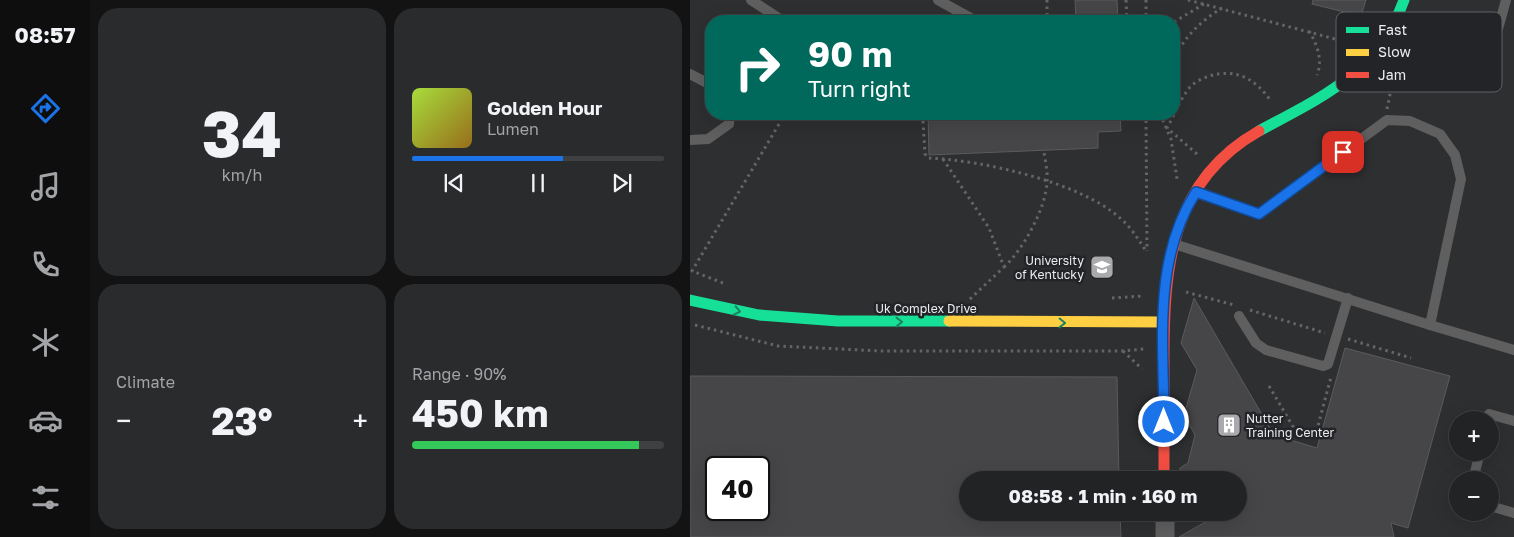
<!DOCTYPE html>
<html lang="en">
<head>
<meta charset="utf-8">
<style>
  body { margin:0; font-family:"Golos Text",sans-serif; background:#2a2b2d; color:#f1f3f6; height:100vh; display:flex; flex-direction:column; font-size:19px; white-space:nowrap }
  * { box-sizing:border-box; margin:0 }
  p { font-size:16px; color:#a2a4a7 }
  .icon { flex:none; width:28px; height:28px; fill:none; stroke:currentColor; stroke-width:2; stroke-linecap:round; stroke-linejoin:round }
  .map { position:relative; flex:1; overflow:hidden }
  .panel { display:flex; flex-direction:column; gap:8px; padding:8px; background:#131314; width:600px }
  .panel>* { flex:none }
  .hud { position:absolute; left:15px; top:15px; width:475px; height:105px; border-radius:20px; box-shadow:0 5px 20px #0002,0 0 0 1px #3f4042; background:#00695c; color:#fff; overflow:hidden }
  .tools { position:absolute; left:759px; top:411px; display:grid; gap:10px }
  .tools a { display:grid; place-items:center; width:50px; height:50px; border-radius:50%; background:#222325; box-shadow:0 5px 20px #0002,0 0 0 1px #3f4042; font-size:25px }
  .speed { position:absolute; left:15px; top:456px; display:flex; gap:10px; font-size:25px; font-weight:700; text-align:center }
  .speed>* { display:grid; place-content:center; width:65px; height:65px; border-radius:50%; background:#222325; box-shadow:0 5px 20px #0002,0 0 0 1px #3f4042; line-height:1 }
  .speed .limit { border:2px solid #111; border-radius:8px; background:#fff; color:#111 }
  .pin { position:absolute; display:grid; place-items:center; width:42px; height:42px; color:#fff; margin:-21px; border-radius:10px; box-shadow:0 2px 8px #0006 }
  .me { position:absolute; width:55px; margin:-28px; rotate:0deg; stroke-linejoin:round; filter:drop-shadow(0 0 4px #0008) }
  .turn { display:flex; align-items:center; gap:18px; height:105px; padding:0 20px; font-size:22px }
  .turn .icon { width:65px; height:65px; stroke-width:2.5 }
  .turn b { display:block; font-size:35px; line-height:42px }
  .big { font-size:38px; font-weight:700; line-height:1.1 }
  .panel .card { flex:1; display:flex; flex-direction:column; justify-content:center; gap:8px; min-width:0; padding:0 18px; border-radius:20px; background:#2a2b2d }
  .panel .dial { align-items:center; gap:0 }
  .dial b { font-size:65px; line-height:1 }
  .song { display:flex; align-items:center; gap:15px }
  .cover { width:60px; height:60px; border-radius:8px; background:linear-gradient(135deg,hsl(80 70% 55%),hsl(40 70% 35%)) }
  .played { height:5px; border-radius:2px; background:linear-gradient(90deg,#1a73e8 60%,#3f4042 60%) }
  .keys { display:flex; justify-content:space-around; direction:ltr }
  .heat { display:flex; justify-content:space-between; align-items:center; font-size:28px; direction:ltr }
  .charge { height:8px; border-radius:4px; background:linear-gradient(90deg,#34c759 90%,#3f4042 0) }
  .panel .tiles { flex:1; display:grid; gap:8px; grid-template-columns:repeat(2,1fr) }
  .trip { position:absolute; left:269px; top:471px; width:288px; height:50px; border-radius:25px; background:#222325; box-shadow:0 5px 20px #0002,0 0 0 1px #3f4042; font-weight:700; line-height:50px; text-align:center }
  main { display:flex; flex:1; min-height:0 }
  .dock { display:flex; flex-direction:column; width:90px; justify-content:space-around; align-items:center; background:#0e0e0f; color:#a2a4a7 }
  .dock .icon { width:35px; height:35px }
  .dock .selected { color:#1a73e8 }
  .dock b { font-size:22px; color:#f1f3f6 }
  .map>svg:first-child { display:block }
</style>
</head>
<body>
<main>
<nav class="dock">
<b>08:57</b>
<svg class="icon selected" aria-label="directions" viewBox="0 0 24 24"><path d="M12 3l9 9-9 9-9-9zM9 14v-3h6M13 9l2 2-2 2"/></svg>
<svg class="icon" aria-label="music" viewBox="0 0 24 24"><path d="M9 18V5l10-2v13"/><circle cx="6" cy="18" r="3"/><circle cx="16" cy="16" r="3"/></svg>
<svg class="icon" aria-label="phone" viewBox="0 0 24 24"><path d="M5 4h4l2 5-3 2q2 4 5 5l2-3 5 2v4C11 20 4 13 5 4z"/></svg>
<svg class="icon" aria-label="climate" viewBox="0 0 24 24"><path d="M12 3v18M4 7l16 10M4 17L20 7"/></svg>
<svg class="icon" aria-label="car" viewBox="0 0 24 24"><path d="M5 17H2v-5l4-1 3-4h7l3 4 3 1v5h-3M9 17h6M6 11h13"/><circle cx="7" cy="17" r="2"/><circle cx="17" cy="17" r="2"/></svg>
<svg class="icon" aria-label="filters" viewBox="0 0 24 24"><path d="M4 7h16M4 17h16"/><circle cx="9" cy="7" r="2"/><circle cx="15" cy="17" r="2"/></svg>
</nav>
<section class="panel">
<div class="tiles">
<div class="card dial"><b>34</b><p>km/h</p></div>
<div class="card">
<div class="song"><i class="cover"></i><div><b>Golden Hour</b><p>Lumen</p></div></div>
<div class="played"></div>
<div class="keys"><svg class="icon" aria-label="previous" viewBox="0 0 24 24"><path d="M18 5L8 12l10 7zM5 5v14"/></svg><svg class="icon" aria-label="pause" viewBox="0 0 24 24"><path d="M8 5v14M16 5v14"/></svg><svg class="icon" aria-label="next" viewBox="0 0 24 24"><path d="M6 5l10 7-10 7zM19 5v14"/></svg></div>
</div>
<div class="card"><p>Climate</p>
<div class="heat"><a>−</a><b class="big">23°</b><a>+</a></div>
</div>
<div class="card"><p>Range · 90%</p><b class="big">450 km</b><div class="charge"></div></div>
</div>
</section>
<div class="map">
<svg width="824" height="537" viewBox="0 0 824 537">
  <rect width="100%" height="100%" fill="#2e2f31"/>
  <!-- building -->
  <g fill="#464648" stroke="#5b5b5c" fill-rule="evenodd">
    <polygon points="385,0 427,0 428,20 386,21"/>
    <polygon points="623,0 676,0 671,16 622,4"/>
    <polygon points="238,114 430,114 431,131 408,132 408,148 239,155"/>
    <polygon points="504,298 584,435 627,448 655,348 760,376 718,528 701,523 704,537 489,537 517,521 512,512 548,512 548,480 491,480 490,477 490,468 498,463 505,435 494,415 507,370 491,343"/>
    <path d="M0,376L427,377L429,480H278V512H430L431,537H0ZM26,468H69V510H26Z"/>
  </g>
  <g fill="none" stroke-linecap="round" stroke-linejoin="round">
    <!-- path -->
    <g stroke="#656565" stroke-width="3" stroke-dasharray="2.5 4" stroke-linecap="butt">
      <polyline points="357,0 357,21"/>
      <polyline points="436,0 437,21"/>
      <polyline points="456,0 456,21"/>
      <polyline points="498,0 664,44"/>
      <polyline points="484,22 514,4"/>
      <path d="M619,31C627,44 633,60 627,75"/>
      <path d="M484,62C491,39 512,20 532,8"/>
      <polyline points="697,109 703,80"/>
      <polyline points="456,114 457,251"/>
      <polyline points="470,114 481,139 487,179"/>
      <path d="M233,121L235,154L238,158C291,160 390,182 430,218C441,227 448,239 456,251"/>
      <path d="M507,154L477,128C484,116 489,102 497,91C502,83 511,79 519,76C547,68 565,79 581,101"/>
      <polyline points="253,159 299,228 314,267 279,300"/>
      <path d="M314,267C333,250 356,208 357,182C358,172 355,161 354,151"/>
      <polyline points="33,283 2,271 95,114"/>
      <polyline points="496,292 544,305"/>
      <polyline points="422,298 453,296"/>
      <polyline points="560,310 635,333"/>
      <polyline points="5,325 88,346 191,351 432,351 454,349"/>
      <polyline points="658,339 721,358"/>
      <polyline points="433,351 452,369"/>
      <polyline points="579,386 605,430 625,437 641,377"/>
    </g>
    <!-- lane -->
    <g stroke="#605f5f" stroke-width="10">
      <polyline points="61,0 93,21"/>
      <polyline points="248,0 286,21"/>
      <path d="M684,57C716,70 773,88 798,50C808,35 811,17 816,0"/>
      <polyline points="0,74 21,85"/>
      <polyline points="0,140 18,139 39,124 40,114"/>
      <polyline points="506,193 569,214 697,120 720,121 750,134 765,155 771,179 740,325"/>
      <polyline points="484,244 740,325 824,350"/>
      <polyline points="549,316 566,343 576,350 633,366 638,364 658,298"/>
      <polyline points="798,420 799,414 824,421"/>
      <polyline points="783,480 790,452"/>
      <polyline points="800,506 824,513"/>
    </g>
    <!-- street -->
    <polyline stroke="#605f5f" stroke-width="19" points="475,512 475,537"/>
    <!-- fast -->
    <g stroke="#16e098" stroke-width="11">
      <path d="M569,131C632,97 688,73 714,0"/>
      <polyline points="0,300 69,315 148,321 259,321"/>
    </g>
    <!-- slow -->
    <polyline stroke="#ffcf43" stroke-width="11" points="259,321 473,322"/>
    <!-- jam -->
    <path stroke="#f24e42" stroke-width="11" d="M474,480C474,441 474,402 474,362C474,269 479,182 569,131"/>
  </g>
  <!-- one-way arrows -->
  <defs><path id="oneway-chevron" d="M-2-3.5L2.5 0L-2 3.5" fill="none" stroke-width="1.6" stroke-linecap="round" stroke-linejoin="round" transform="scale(1.25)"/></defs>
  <g stroke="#1c8260">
    <use href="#oneway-chevron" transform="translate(47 311) rotate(12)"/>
    <use href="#oneway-chevron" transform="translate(209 322)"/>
    <use href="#oneway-chevron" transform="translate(372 323) rotate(1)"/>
  </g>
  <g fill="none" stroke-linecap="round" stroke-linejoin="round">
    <!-- route casing -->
    <g stroke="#114b97" stroke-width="12">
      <path id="route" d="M474,422C474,345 462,260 506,192L569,214L653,152"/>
    </g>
    <!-- route -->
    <use href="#route" stroke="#1a73e8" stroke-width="9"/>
  </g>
  <!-- icons -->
  <defs>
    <g id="university-square" transform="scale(1.25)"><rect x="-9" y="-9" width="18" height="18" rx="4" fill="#aaaaad" stroke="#232428"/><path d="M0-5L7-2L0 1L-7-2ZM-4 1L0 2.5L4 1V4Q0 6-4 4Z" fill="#fff"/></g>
    <g id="building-square" transform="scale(1.25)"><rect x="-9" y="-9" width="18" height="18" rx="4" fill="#aaaaad" stroke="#232428"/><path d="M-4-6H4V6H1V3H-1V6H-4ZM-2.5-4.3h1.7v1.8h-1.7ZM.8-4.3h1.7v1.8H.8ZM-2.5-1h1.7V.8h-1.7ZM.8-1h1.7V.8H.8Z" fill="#fff"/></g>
  </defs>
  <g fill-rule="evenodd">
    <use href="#university-square" x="412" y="267"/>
    <use href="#building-square" x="539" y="425"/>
  </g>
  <g text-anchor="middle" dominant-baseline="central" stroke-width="5" stroke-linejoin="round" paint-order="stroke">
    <!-- poi labels -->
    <g font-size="12" fill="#ecedf0" stroke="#232428" text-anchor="end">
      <text x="394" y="260">University<tspan x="394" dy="14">of Kentucky</tspan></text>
      <text x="556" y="418" text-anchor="start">Nutter<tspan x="556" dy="14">Training Center</tspan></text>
    </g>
    <!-- street labels -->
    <g font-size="12" fill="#ecedf0" stroke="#232428">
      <text x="236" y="308">Uk Complex Drive</text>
    </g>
  </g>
  <!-- legend -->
  <rect x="646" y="12" width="166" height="80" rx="8" fill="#232428" stroke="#5f6064" stroke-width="1"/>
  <rect x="656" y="27" width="23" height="6" fill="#16e098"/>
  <rect x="656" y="49" width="23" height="7" fill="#ffcf43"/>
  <rect x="656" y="72" width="23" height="6" fill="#f24e42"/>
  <g font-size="14" fill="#ecedf0">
    <text x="688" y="35">Fast</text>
    <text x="688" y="57">Slow</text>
    <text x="688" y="80">Jam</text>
  </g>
</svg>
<div class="tools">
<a>+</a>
<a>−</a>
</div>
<div class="speed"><div class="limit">40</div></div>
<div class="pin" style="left:653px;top:152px;background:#d93025"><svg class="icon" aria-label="arrive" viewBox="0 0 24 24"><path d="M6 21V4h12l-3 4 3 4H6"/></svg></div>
<svg class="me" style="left:474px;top:422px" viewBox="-20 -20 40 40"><circle r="17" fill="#1a73e8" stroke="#fff" stroke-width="3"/><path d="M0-11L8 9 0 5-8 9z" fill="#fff"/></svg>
<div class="trip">08:58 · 1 min · 160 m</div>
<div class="hud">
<div class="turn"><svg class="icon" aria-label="right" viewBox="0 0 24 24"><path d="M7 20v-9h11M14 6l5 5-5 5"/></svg><div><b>90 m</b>Turn right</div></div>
</div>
</div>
</main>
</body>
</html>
